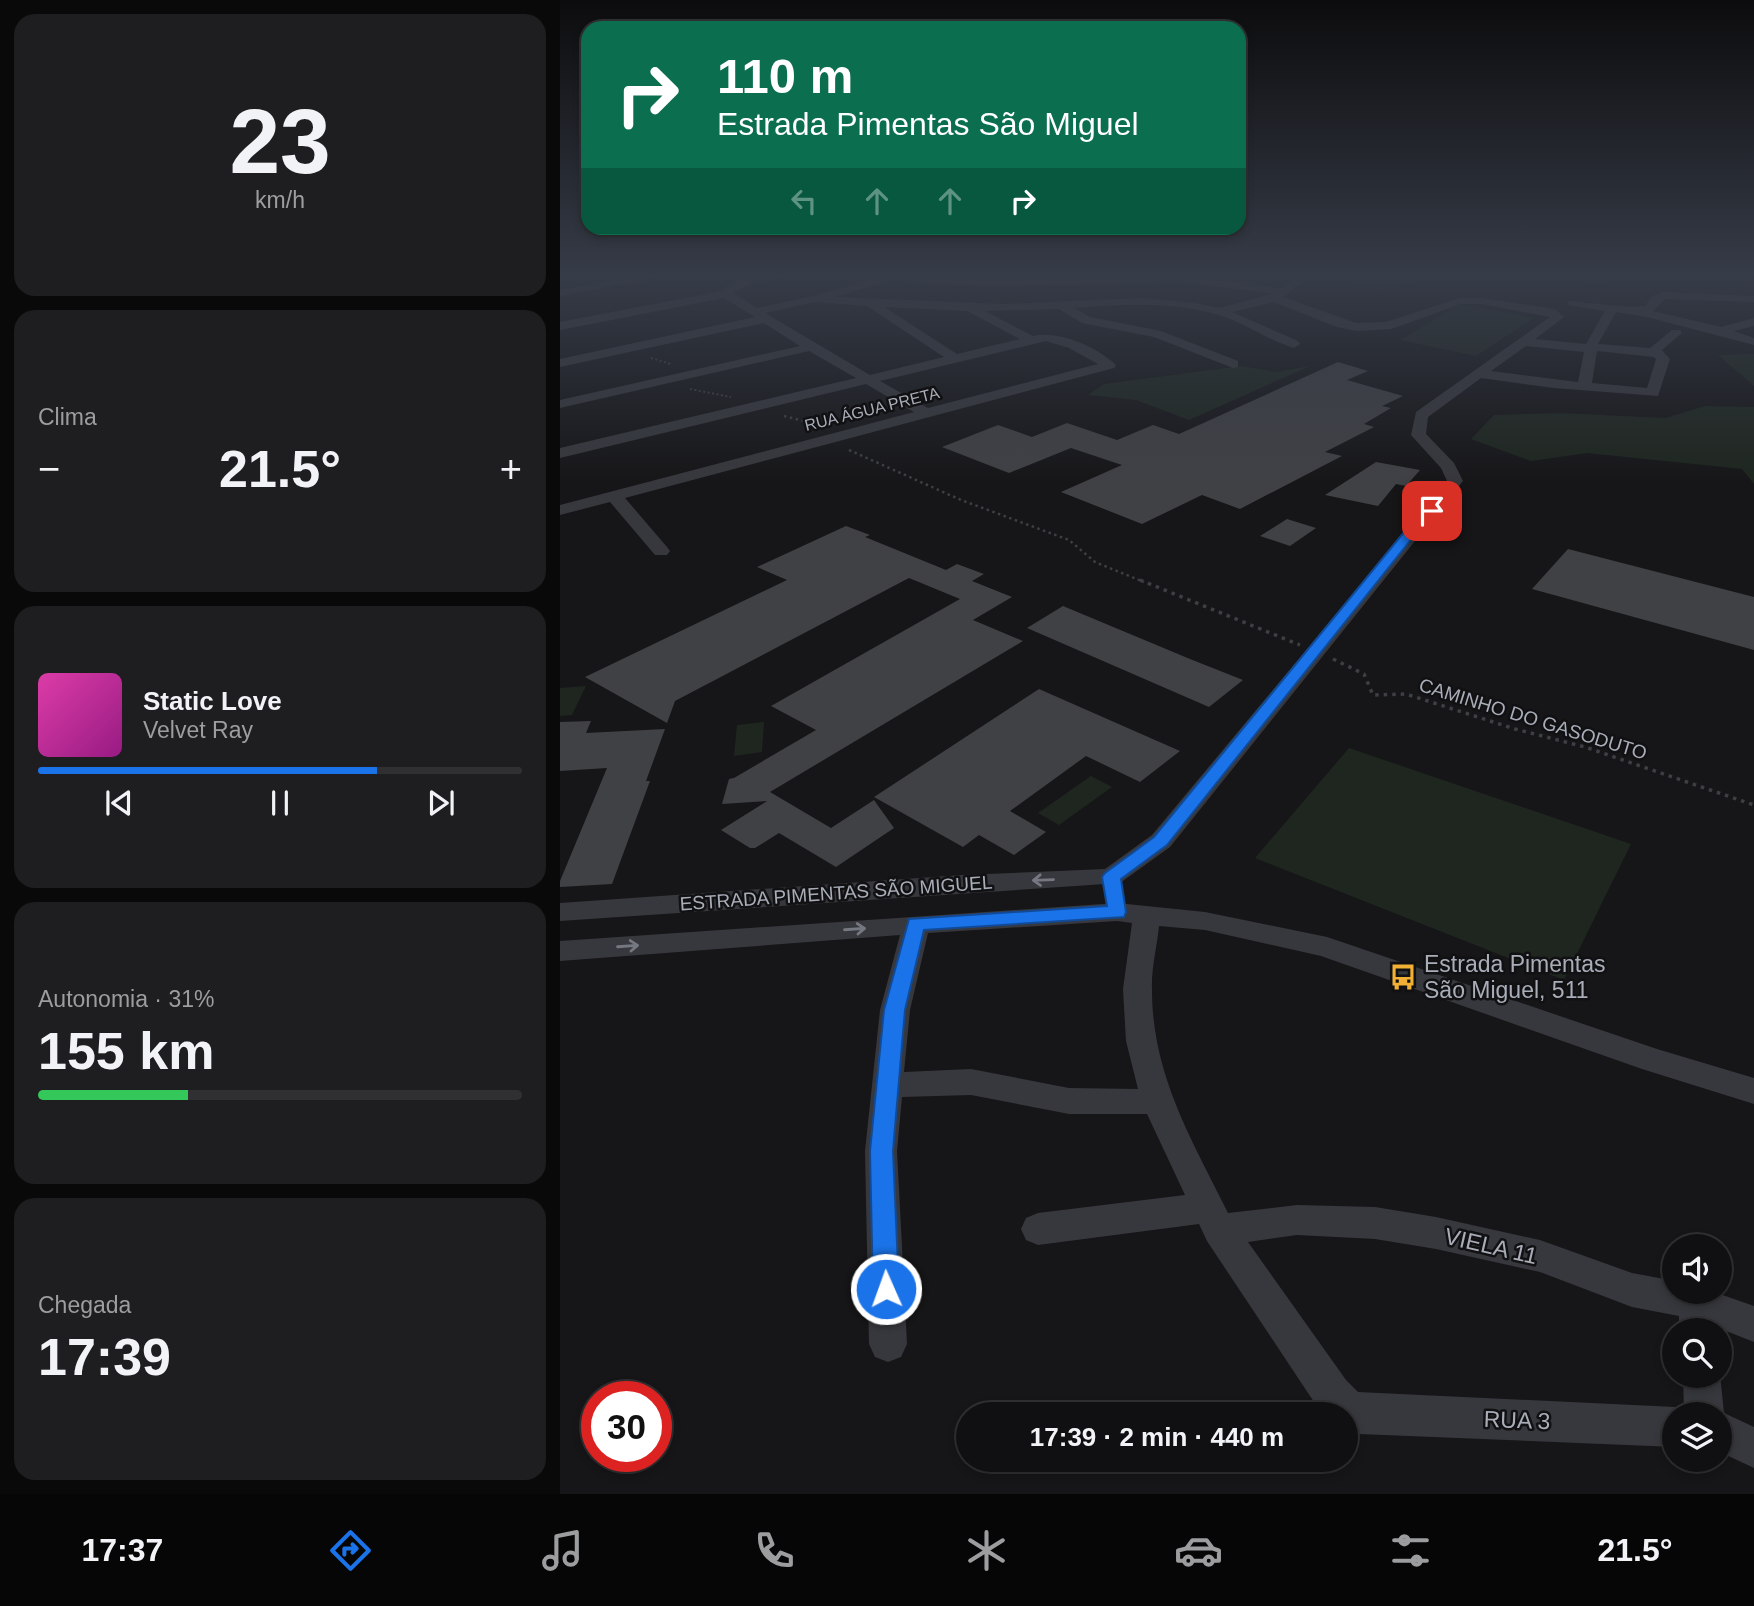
<!DOCTYPE html>
<html lang="pt">
<head>
<meta charset="utf-8">
<style>
  body { margin:0; font-family:Arial,sans-serif; background:#1e1e20; color:#f1f3f6; height:100vh; display:flex; flex-direction:column; font-size:26px; white-space:nowrap }
  * { box-sizing:border-box; margin:0 }
  p { font-size:23px; color:#9c9d9f }
  .icon { flex:none; width:38px; height:38px; fill:none; stroke:currentColor; stroke-width:2; stroke-linecap:round; stroke-linejoin:round }
  .map { position:relative; flex:1; overflow:hidden }
  .drawer { display:flex; flex-direction:column; gap:14px; padding:14px; background:#09090a; width:560px }
  .drawer>* { flex:none }
  .guide { position:absolute; left:21px; top:21px; width:665px; height:214px; border-radius:21px; box-shadow:0 4px 10px #0003,0 0 0 2px #303032; background:#0b6e4f; color:#fff; overflow:hidden }
  .buttons { position:absolute; left:1102px; top:1234px; display:grid; gap:14px }
  .buttons a { display:grid; place-items:center; width:70px; height:70px; border-radius:50%; background:#101012; box-shadow:0 4px 10px #0003,0 0 0 2px #303032; font-size:35px }
  .speed { position:absolute; left:21px; top:1381px; display:flex; gap:14px; font-size:35px; font-weight:700; text-align:center }
  .speed>* { display:grid; place-content:center; width:91px; height:91px; border-radius:50%; background:#101012; box-shadow:0 4px 10px #0003,0 0 0 2px #303032; line-height:1 }
  .speed .limit { border:10px solid #d22; background:#fff; color:#111 }
  .pin { position:absolute; display:grid; place-items:center; width:60px; height:60px; color:#fff; margin:-30px; border-radius:14px; box-shadow:0 4px 10px #0006 }
  .me { position:absolute; width:77px; margin:-38px; rotate:358deg; stroke-linejoin:round; filter:drop-shadow(0 0 5px #0008) }
  .turn { display:flex; align-items:center; gap:24px; height:147px; padding:0 21px; font-size:32px }
  .turn .icon { width:91px; height:91px; stroke-width:2.5 }
  .turn b { display:block; font-size:49px; line-height:60px }
  .lanes { display:flex; align-items:center; height:66px; padding:0 21px; background:#0003; justify-content:center; gap:35px; direction:ltr }
  .lanes .off { opacity:.35 }
  .big { font-size:52px; font-weight:700; line-height:1.1 }
  .drawer .tile { flex:1; display:flex; flex-direction:column; justify-content:center; gap:10px; min-width:0; padding:0 24px; border-radius:21px; background:#1e1e20 }
  .drawer .dial { align-items:center; gap:0 }
  .dial b { font-size:91px; line-height:1 }
  .song { display:flex; align-items:center; gap:21px }
  .cover { width:84px; height:84px; border-radius:10px; background:linear-gradient(135deg,hsl(320 70% 55%),hsl(310 70% 35%)) }
  .played { height:7px; border-radius:4px; background:linear-gradient(90deg,#1a73e8 70%,#303032 70%) }
  .keys { display:flex; justify-content:space-around; direction:ltr }
  .heat { display:flex; justify-content:space-between; align-items:center; font-size:38px; direction:ltr }
  .charge { height:10px; border-radius:5px; background:linear-gradient(90deg,#34c759 31%,#303032 0) }
  .trip { position:absolute; left:396px; top:1402px; width:402px; height:70px; border-radius:35px; background:#101012; box-shadow:0 4px 10px #0003,0 0 0 2px #303032; font-weight:700; line-height:70px; text-align:center }
  .tabs { display:flex; height:112px; justify-content:space-around; align-items:center; background:#060607; color:#9c9d9f }
  .tabs .icon { width:49px; height:49px }
  .tabs .current { color:#1a73e8 }
  .tabs b { font-size:32px; color:#f1f3f6 }
  main { display:flex; flex:1; min-height:0 }
  .map>svg:first-child { display:block }
</style>
</head>
<body>
<main>
<section class="drawer">
<div class="tile dial"><b>23</b><p>km/h</p></div>
<div class="tile"><p>Clima</p>
<div class="heat"><a>−</a><b class="big">21.5°</b><a>+</a></div>
</div>
<div class="tile">
<div class="song"><i class="cover"></i><div><b>Static Love</b><p>Velvet Ray</p></div></div>
<div class="played"></div>
<div class="keys"><svg class="icon" aria-label="previous" viewBox="0 0 24 24"><path d="M18 5L8 12l10 7zM5 5v14"/></svg><svg class="icon" aria-label="pause" viewBox="0 0 24 24"><path d="M8 5v14M16 5v14"/></svg><svg class="icon" aria-label="next" viewBox="0 0 24 24"><path d="M6 5l10 7-10 7zM19 5v14"/></svg></div>
</div>
<div class="tile"><p>Autonomia · 31%</p><b class="big">155 km</b><div class="charge"></div></div>
<div class="tile"><p>Chegada</p><b class="big">17:39</b></div>
</section>
<div class="map">
<svg width="1194" height="1494" viewBox="0 0 1194 1494">
  <rect width="100%" height="100%" fill="#161618"/>
  <!-- green -->
  <g fill="#1e261f">
    <polygon points="779,273 863,273 859,281 821,292 791,287 789,277"/>
    <polygon points="959,273 1098,273 1069,274 1047,282 966,278"/>
    <polygon points="900,304 974,318 916,356 840,340"/>
    <polygon points="1194,354 1194,386 1158,355"/>
    <polygon points="682,366 716,372 750,366 629,420 576,400 528,395 544,384"/>
    <polygon points="1145,406 1194,407 1194,484 1182,469 1027,453 971,461 911,439 934,415 1002,413 1105,418"/>
    <polygon points="26,686 12,715 0,716 0,688"/>
    <polygon points="204,722 202,752 174,756 177,725"/>
    <polygon points="789,748 1071,844 1004,980 695,858"/>
    <polygon points="531,776 552,787 499,825 478,813"/>
  </g>
  <!-- building -->
  <g fill="#404145">
    <polygon points="778,362 808,371 787,380 843,396 822,406 831,408 804,424 814,427 765,452 782,456 680,509 642,495 582,524 501,492 562,465 511,448 449,473 382,447 438,425 472,437 507,423 557,440 593,425 619,434"/>
    <polygon points="816,462 860,470 846,486 836,484 818,506 765,495"/>
    <polygon points="727,519 756,528 730,546 700,536"/>
    <polygon points="286,526 310,535 305,537 386,570 397,564 424,574 412,581 452,597 413,620 463,641 210,792 271,828 314,800 334,828 276,867 219,833 195,848 190,848 161,830 207,801 162,804 169,779 174,778 256,730 211,706 400,599 349,578 115,701 107,723 25,677 227,580 197,567"/>
    <polygon points="1008,549 1194,597 1194,650 972,589"/>
    <polygon points="503,606 630,659 683,680 649,707 467,628"/>
    <polygon points="479,689 620,751 580,782 526,756 450,811 486,832 454,855 419,835 403,847 314,797"/>
    <polygon points="31,721 26,733 105,729 86,781 90,781 52,884 0,887 0,881 47,768 0,771 0,722"/>
  </g>
  <g fill="none" stroke-linecap="round" stroke-linejoin="round">
    <!-- path-far2 -->
    <g stroke="#3d3f44" stroke-width="2" stroke-dasharray="2 2.5" stroke-linecap="butt">
      <polyline points="91,358 111,364"/>
      <polyline points="130,389 171,397"/>
    </g>
    <!-- path-far1 -->
    <g stroke="#3d3f44" stroke-width="2.5" stroke-dasharray="2.5 3.5" stroke-linecap="butt">
      <polyline points="224,416 260,425"/>
      <polyline points="289,450 401,500 509,540 535,562 584,582"/>
    </g>
    <!-- path -->
    <g stroke="#3d3f44" stroke-width="3.5" stroke-dasharray="3.5 5" stroke-linecap="butt">
      <polyline points="580,580 740,645"/>
      <polyline points="773,659 804,674 813,695 846,694 955,729 1025,747 1194,805"/>
    </g>
    <!-- minor -->
    <g fill="#37383d" fill-rule="evenodd">
      <polygon points="96,273 123,273 0,296 0,290"/>
      <path d="M246,273L192,283L173,293L197,308L253,296L319,277L310,273L438,280L622,276L721,288L731,281L725,273H736L743,282L723,297L796,323L826,322L900,298H922L995,309L1004,317L975,339L1026,344L1045,311L1008,305V301L1070,307L1085,306L1092,296L1103,292L1194,296V302L1105,299L1093,311L1161,327L1194,318V326L1174,331L1194,338V345L1087,317L1056,312L1038,344L1090,348L1112,330H1120L1122,333L1102,350L1110,359L1098,396L994,388L921,378L868,417L866,434L894,463L903,481L610,847L560,883L0,921V903L402,875L545,869L592,835L887,481L881,468L851,435L856,412L990,317L922,304H901L831,329L796,331L777,327L714,302L672,312L738,341L740,344L734,348C710,341 688,325 665,317C617,301 564,304 514,308L530,317L601,331L678,361V367L673,368L594,337L522,323L499,309L425,311L473,336C499,330 537,347 556,365L554,368L65,498L107,547L110,551L107,555H95L50,502L0,515V505L354,412L306,384L0,458V448L296,378L249,351L0,408V400L240,346L204,323L0,367V359L195,317L164,298L0,330V322L162,291C182,269 219,273 246,273ZM334,279L360,283L438,286L622,282L713,294L659,308L635,303L581,298L442,304L276,297ZM255,302L307,306L384,357L310,375L205,313ZM324,307L407,311L460,339L397,354ZM486,341L509,348L538,364L368,408L320,381ZM966,346L1024,352L1018,382L931,371ZM1037,351L1094,357L1096,359L1087,388L1032,383Z"/>
      <path d="M557,903L645,912L767,937L1097,1049L1194,1078V1104L1082,1069L761,956L645,930L599,926C597,947 591,969 592,990C592,1075 632,1140 668,1213L737,1205L815,1207L876,1217L980,1240L1072,1273L1115,1281V1292H1154L1194,1306V1342L1156,1327L1157,1330H1119V1316L1072,1307L980,1272L876,1249L815,1239L737,1235L688,1242L786,1380L798,1392L1115,1407L1124,1411L1123,1376L1160,1374L1164,1413L1194,1427V1468L1160,1452V1414H1115V1447L799,1434L786,1428V1414H764L758,1408L647,1241L639,1224L478,1245L466,1240L461,1229L466,1218L478,1213L625,1195L587,1114H509L411,1095L342,1097L337,1151L347,1344L341,1357L328,1362L315,1357L309,1344L305,1151L320,1010L340,935L0,961V941ZM557,921L572,923L563,989L566,1041L578,1089L509,1088L411,1069L344,1072L350,1010L368,933Z"/>
    </g>
  </g>
  <!-- one-way arrows -->
  <defs><path id="oneway-shaft" d="M-6 0H5M1.5-3L5.5 0L1.5 3" fill="none" stroke-width="1.6" stroke-linecap="round" stroke-linejoin="round" transform="scale(1.75)"/></defs>
  <g stroke="#757881">
    <use href="#oneway-shaft" transform="translate(483 880) rotate(178)"/>
    <use href="#oneway-shaft" transform="translate(295 929) rotate(-4)"/>
    <use href="#oneway-shaft" transform="translate(68 946) rotate(-4)"/>
  </g>
  <!-- sky -->
  <linearGradient id="sky" x2="0" y2="1"><stop stop-color="#0c0c0d"/><stop offset="0.57" stop-color="#363c48"/><stop offset="1" stop-color="#363c48" stop-opacity="0"/></linearGradient>
  <rect width="1194" height="483" fill="url(#sky)"/>
  <!-- route -->
  <polygon fill="#1a73e8" stroke="#114b97" stroke-width="2" points="867,508 877,511 854,536 607,845 561,879 566,912 564,917 364,930 345,1010 333,1151 339,1289 335,1297 326,1300 317,1297 313,1289 310,1151 324,1010 349,919 547,906 542,877 545,873 594,837 845,531"/>
  <!-- icons -->
  <defs>
    <g id="bus-bare" transform="scale(2.1)"><path d="M-5-6H5V4H4V6H2V4H-2V6H-4V4H-5ZM-3.5-4V0h7V-4ZM-3.5 1.2v1.5H-2V1.2ZM2 1.2v1.5H3.5V1.2Z" fill="#f2b134" stroke="#111113" stroke-width="2.5" paint-order="stroke"/></g>
  </defs>
  <g fill-rule="evenodd">
    <use href="#bus-bare" x="843" y="977"/>
  </g>
  <g text-anchor="middle" dominant-baseline="central" stroke-width="5" stroke-linejoin="round" paint-order="stroke">
    <!-- far-street labels -->
    <g font-size="16" fill="#a8adb8" stroke="#111113">
      <text transform="translate(312 409) rotate(-14)">RUA ÁGUA PRETA</text>
    </g>
    <!-- street labels -->
    <g font-size="19" fill="#a8adb8" stroke="#111113">
      <text transform="translate(973 719) rotate(17)">CAMINHO DO GASODUTO</text>
      <text transform="translate(276 893) rotate(-4)">ESTRADA PIMENTAS SÃO MIGUEL</text>
    </g>
    <!-- near-poi labels -->
    <g font-size="23" fill="#a8adb8" stroke="#111113" text-anchor="start">
      <text x="864" y="964">Estrada Pimentas<tspan x="864" dy="26">São Miguel, 511</tspan></text>
    </g>
    <!-- near-street labels -->
    <g font-size="23" fill="#a8adb8" stroke="#111113">
      <text transform="translate(931 1246) rotate(13)">VIELA 11</text>
      <text transform="translate(957 1420) rotate(2)">RUA 3</text>
    </g>
  </g>
</svg>
<div class="buttons">
<a><svg class="icon" aria-label="sound" viewBox="0 0 24 24"><path d="M4 9h4l5-4v14l-5-4H4zM17 9q2 3 0 6"/></svg></a>
<a><svg class="icon" aria-label="search" viewBox="0 0 24 24"><circle cx="10" cy="10" r="6"/><path d="M15 15l6 6"/></svg></a>
<a><svg class="icon" aria-label="layers" viewBox="0 0 24 24"><path d="M12 4l9 5-9 5-9-5zM3 14l9 5 9-5"/></svg></a>
</div>
<div class="speed"><div class="limit">30</div></div>
<div class="pin" style="left:872px;top:511px;background:#d93025"><svg class="icon" aria-label="arrive" viewBox="0 0 24 24"><path d="M6 21V4h12l-3 4 3 4H6"/></svg></div>
<svg class="me" style="left:326px;top:1289px" viewBox="-20 -20 40 40"><circle r="17" fill="#1a73e8" stroke="#fff" stroke-width="3"/><path d="M0-11L8 9 0 5-8 9z" fill="#fff"/></svg>
<div class="trip">17:39 · 2 min · 440 m</div>
<div class="guide">
<div class="turn"><svg class="icon" aria-label="right" viewBox="0 0 24 24"><path d="M7 20v-9h11M14 6l5 5-5 5"/></svg><div><b>110 m</b>Estrada Pimentas São Miguel</div></div>
<div class="lanes"><svg class="icon off" aria-label="left" viewBox="0 0 24 24"><path d="M17 20v-9H6M10 6l-5 5 5 5"/></svg><svg class="icon off" aria-label="ahead" viewBox="0 0 24 24"><path d="M12 20V5M6 11l6-6 6 6"/></svg><svg class="icon off" aria-label="ahead" viewBox="0 0 24 24"><path d="M12 20V5M6 11l6-6 6 6"/></svg><svg class="icon" aria-label="right" viewBox="0 0 24 24"><path d="M7 20v-9h11M14 6l5 5-5 5"/></svg></div>
</div>
</div>
</main>
<nav class="tabs">
<b>17:37</b>
<svg class="icon current" aria-label="directions" viewBox="0 0 24 24"><path d="M12 3l9 9-9 9-9-9zM9 14v-3h6M13 9l2 2-2 2"/></svg>
<svg class="icon" aria-label="music" viewBox="0 0 24 24"><path d="M9 18V5l10-2v13"/><circle cx="6" cy="18" r="3"/><circle cx="16" cy="16" r="3"/></svg>
<svg class="icon" aria-label="phone" viewBox="0 0 24 24"><path d="M5 4h4l2 5-3 2q2 4 5 5l2-3 5 2v4C11 20 4 13 5 4z"/></svg>
<svg class="icon" aria-label="climate" viewBox="0 0 24 24"><path d="M12 3v18M4 7l16 10M4 17L20 7"/></svg>
<svg class="icon" aria-label="car" viewBox="0 0 24 24"><path d="M5 17H2v-5l4-1 3-4h7l3 4 3 1v5h-3M9 17h6M6 11h13"/><circle cx="7" cy="17" r="2"/><circle cx="17" cy="17" r="2"/></svg>
<svg class="icon" aria-label="filters" viewBox="0 0 24 24"><path d="M4 7h16M4 17h16"/><circle cx="9" cy="7" r="2"/><circle cx="15" cy="17" r="2"/></svg>
<b>21.5°</b>
</nav>
</body>
</html>
